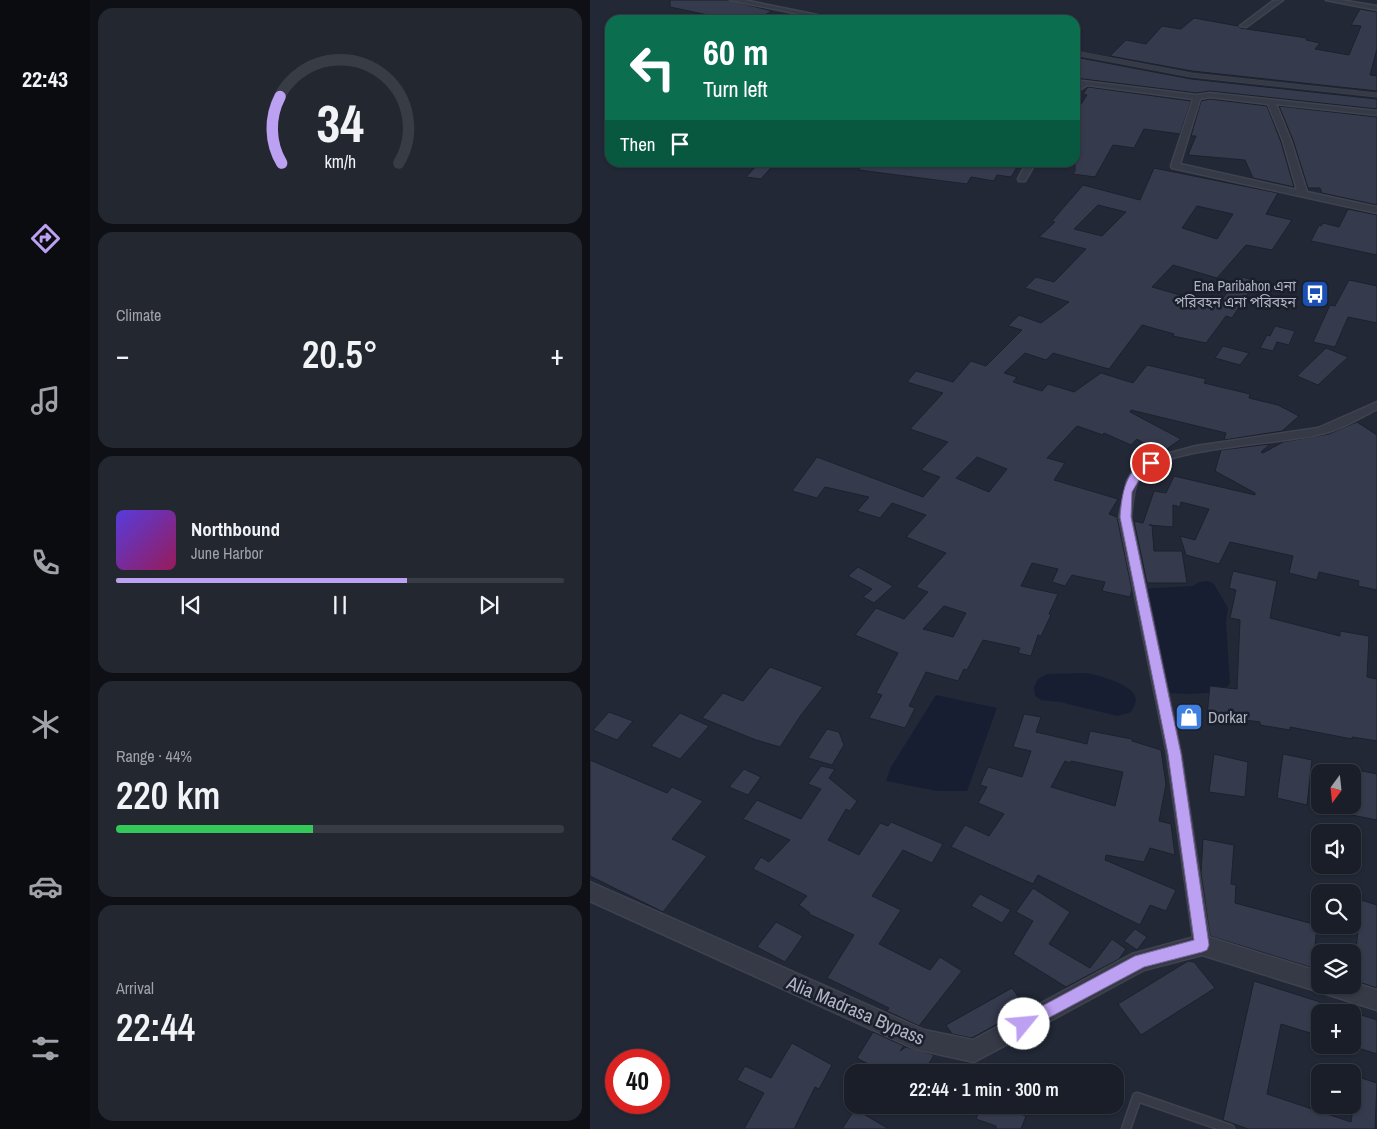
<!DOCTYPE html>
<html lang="en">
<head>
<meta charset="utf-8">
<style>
  body { margin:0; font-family:"Archivo Narrow","Noto Sans Bengali",sans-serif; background:#232730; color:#f1f3f6; height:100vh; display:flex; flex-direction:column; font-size:19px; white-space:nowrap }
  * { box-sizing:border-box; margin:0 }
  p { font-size:16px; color:#9fa2a8 }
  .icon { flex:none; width:28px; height:28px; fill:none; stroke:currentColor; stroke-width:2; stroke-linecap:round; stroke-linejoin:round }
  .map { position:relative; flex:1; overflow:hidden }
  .details { display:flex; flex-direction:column; gap:8px; padding:8px; background:#0e1016; width:500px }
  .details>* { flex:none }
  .hud { position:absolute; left:15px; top:15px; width:475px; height:152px; border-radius:15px; box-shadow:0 1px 4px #0004,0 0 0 1px #383c45; background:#0b6e4f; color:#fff; overflow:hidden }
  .needle { width:32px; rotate:195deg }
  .controls { position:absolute; left:721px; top:764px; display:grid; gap:10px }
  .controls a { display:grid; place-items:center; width:50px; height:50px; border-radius:10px; background:#1a1e28; box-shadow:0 1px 4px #0004,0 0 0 1px #383c45; font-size:25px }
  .speed { position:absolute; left:15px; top:1049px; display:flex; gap:10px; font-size:25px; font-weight:700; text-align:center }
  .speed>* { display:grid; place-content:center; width:65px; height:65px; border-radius:50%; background:#1a1e28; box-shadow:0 1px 4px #0004,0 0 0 1px #383c45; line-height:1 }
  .speed .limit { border:8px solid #d22; background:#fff; color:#111 }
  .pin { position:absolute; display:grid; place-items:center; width:42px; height:42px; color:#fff; margin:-21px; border:2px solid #fff; border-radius:50%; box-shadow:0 1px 5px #0007 }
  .me { position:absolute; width:55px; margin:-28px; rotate:62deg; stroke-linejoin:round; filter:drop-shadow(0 0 4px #0008) }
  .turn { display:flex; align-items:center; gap:18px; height:105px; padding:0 15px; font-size:22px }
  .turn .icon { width:65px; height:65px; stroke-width:2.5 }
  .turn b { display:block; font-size:35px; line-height:42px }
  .then { display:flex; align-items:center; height:48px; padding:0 15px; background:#0003; gap:10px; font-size:19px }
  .big { font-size:38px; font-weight:600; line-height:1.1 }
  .details .tile { flex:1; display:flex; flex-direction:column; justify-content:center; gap:8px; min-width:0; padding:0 18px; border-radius:15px; background:#232730 }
  .details .dial { align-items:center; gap:0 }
  .dial svg { height:130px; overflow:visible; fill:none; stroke:#383c45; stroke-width:7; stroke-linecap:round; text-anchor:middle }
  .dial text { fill:#f1f3f6; stroke:none }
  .song { display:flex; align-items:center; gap:15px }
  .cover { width:60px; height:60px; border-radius:8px; background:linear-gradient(135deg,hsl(250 70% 55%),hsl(330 70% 35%)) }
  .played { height:5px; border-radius:2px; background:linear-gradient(90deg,#bca0f2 65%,#383c45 65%) }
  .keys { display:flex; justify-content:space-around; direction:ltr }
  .heat { display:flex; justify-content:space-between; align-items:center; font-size:28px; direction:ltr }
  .charge { height:8px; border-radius:4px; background:linear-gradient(90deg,#34c759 44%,#383c45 0) }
  .trip { position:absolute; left:254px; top:1064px; width:280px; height:50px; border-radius:15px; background:#1a1e28; box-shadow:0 1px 4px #0004,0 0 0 1px #383c45; font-weight:600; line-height:50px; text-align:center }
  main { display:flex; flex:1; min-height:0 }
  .tabs { display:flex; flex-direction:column; width:90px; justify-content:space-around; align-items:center; background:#0a0c10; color:#9fa2a8 }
  .tabs .icon { width:35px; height:35px }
  .tabs .selected { color:#bca0f2 }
  .tabs b { font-size:22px; color:#f1f3f6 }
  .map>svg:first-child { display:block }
</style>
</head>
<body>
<main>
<nav class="tabs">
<b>22:43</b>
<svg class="icon selected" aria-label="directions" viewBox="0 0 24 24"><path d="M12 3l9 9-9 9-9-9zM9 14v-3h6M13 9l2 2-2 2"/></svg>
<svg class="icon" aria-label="music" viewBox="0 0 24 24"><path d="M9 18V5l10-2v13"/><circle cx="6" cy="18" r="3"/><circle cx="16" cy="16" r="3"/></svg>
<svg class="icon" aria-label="phone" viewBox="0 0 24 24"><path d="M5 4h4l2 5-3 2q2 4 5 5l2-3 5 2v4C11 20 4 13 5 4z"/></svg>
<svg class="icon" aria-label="climate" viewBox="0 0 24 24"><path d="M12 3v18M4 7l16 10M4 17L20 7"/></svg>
<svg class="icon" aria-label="car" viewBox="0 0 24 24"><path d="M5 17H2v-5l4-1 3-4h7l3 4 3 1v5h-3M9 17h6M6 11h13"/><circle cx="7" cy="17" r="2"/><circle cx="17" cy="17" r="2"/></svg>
<svg class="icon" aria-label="filters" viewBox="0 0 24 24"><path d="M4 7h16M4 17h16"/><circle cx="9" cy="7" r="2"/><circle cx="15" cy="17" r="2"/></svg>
</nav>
<section class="details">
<div class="tile dial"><svg viewBox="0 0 100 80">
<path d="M14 69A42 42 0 1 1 86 69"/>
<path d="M14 69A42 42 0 0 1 13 28" stroke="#bca0f2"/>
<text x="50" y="56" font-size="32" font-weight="700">34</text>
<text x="50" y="72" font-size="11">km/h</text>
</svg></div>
<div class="tile"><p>Climate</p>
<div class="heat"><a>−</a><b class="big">20.5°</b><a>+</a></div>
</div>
<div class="tile">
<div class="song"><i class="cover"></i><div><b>Northbound</b><p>June Harbor</p></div></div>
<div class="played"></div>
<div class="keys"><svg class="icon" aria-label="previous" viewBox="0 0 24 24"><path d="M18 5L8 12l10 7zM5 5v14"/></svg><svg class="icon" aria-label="pause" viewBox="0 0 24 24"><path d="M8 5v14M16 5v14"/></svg><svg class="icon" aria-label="next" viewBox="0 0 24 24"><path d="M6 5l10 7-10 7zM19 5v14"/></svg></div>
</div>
<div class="tile"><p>Range · 44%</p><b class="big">220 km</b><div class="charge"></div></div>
<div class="tile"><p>Arrival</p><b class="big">22:44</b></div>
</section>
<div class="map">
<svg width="787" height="1129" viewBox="0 0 787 1129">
  <rect width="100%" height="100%" fill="#222836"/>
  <!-- water -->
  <g fill="#171e32">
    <polygon points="618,581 624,584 638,608 636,623 640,683 633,692 599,694 580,693 575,687 552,589 603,586 609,582"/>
    <path d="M496,673C508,675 541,684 545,696C547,702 544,707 541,712L528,716L470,702L451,700L445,696L444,687L448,679L457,674Z"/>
    <polygon points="346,695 407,708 377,791 347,791 296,781 301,767"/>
  </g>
  <!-- building -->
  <g fill="#353b4d" stroke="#1d212d" fill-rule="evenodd">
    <polygon points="80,0 138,0 182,11 166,20 142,20 80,7"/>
    <polygon points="770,9 787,12 787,49 780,75 787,76 787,91 602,71 520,56 536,40 556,44 572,26 591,29 604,18 648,26 650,28 717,38 716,40 730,43 725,49 759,55 771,26 761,25"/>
    <polygon points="485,57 601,79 787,99 787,109 620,91 607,93 485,78"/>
    <polygon points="498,87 601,101 590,134 554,129 544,148 523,145 505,177 483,174 485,171 485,113 497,95 493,94"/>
    <polygon points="620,99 677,106 691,142 704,187 663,178 655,160 598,155 606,136 601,136 611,101"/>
    <polygon points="689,106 787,117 787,205 732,193 730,188 718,188 703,140"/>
    <polygon points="170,162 186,162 171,179 156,177"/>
    <polygon points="270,162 430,162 421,177 407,175 404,181 381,177 377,184 269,170"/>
    <path d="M564,168L688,193L676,214L702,220L682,250L656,245L627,278L583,265L562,287L611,301L613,300L629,304L649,276L666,281L642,318L636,316L616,343L583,336L584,334L552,325L519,369L463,353L456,360L435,353L414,373L427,377L423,382L452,391L458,384L484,392L511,373L543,383L557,365L616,379L614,383L660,394L659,398L688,405L709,416L692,431L634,440L636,433L541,410L540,412L591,439L571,453L547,439L541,445L514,433L513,435L487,426L457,458L475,463L464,480L528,499L519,514L527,517L542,590L540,597L512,591L515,582L486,576L482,575L475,586L462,582L468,569L442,563L431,586L468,594L459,614L461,615L451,636L448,635L441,656L428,653L430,648L393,640L377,670L374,669L368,681L336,672L319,706L325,708L315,728L279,718L292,695L286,693L308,653L265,635L286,608L314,619L338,592L326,587L356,553L316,537L336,515L302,503L290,518L267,511L279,497L235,487L227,498L202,491L227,457L333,497L350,477L331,470L358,442L320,429L353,393L317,382L326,371L363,382L381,361L396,366L432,330L418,326L429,315L451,323L479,302L435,288L446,277L464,282L496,249L449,237L465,222L462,221L493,185L550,200ZM508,205L536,212L512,236L484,229ZM607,206L643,214L627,239L592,228ZM387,457L417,469L399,492L366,478ZM354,606L376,613L363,637L333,629Z"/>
    <polygon points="758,209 787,215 787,255 721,241 729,225 731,226 733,223 749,227"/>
    <polygon points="759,280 787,286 787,323 758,317 745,347 723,342 740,305 745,306"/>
    <polygon points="685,326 705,331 699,345 687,342 683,351 670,348 677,335 680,336"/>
    <polygon points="633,346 659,353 650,365 625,358"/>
    <polygon points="736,348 758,357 728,385 707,376"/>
    <polygon points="767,422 787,435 787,590 768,586 769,581 729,572 727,580 699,573 703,556 640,542 629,564 596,555 590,536 605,540 619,509 591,502 590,507 583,505 583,527 559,525 562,525 564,551 592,551 597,583 557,583 544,521 553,523 564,491 576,493 584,476 665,495 665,493 625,471 631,450 680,444 671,452 673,453 693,442 739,434"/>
    <polygon points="268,567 303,586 284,603 273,597 282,589 258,576"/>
    <polygon points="643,571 687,581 680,618 750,636 750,631 779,636 777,677 787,679 787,741 762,737 762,739 700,727 700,730 670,725 670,722 617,715 620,686 647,689 650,620 640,618 646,590 639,588"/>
    <polygon points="180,667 233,687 211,715 190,747 166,740 112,718 133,693 153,701"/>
    <polygon points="19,712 43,721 27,740 3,730"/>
    <polygon points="90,713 119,726 90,759 61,746"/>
    <path d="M434,714L451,717L446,732L497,744L500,731L542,739V741L571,750L576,784L569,821L581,824L585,855L560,848L554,862L516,855L515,860L586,890L576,911L560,905L550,925L448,875L443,884L361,847L375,825L399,836L414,814L388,803L397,787L390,785L398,767L432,777L441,751L423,747ZM475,761L480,763L481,761L533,772L525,806L461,787Z"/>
    <polygon points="237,729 249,732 254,745 242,765 218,758"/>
    <polygon points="624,754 658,762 655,797 619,792"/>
    <polygon points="693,754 722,760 717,805 687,798"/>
    <polygon points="0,760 77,793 82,787 113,801 82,839 117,856 73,912 0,876"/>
    <polygon points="231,766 245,769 239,778 267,801 260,811 256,809 238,840 269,855 290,823 298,826 301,822 353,844 342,863 313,850 282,896 311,910 289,944 340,970 350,957 372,971 329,1026 297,1011 299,1008 237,978 264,935 219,914 220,913 209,905 217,896 163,869 171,857 179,862 200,840 153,819 167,800 211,819 231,789 218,784"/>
    <polygon points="154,769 171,777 158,795 139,787"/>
    <polygon points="762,769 787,774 787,820 762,815"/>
    <polygon points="613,839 644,845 641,884 646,885 645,903 727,925 723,968 620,936 611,873"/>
    <polygon points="443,888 480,912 459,944 500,968 522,939 536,949 529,959 476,987 423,954 443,921 426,912"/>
    <polygon points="390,894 421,910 412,923 381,906"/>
    <polygon points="771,900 787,905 787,988 763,980"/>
    <polygon points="186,922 213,936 195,962 167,947"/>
    <polygon points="545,929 557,937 547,950 534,941"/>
    <polygon points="598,961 604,962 625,988 551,1035 528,1004"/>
    <polygon points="664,981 730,1002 730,1036 691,1024 677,1094 761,1122 768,1077 787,1083 785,1129 658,1129 633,1120"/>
    <polygon points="422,988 436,1008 382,1038 362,1034 356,1025"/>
    <polygon points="762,1012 787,1020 787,1054 762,1046"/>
    <polygon points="283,1032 314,1046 310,1051 316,1047 344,1055 334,1072 293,1072 267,1058"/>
    <polygon points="202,1043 242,1065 229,1089 225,1087 204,1129 154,1129 174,1093 147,1080 155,1066 181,1078"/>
    <polygon points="391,1105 403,1105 436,1116 431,1129 406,1129 406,1126 386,1119"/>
    <polygon points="265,1109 299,1129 252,1129"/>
  </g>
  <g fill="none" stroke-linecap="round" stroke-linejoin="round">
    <!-- service-far1 casing -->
    <g stroke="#3f4350" stroke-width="5">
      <polyline id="service-far1" points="485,53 601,75 787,95"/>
    </g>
    <!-- service casing -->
    <g stroke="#3f4350" stroke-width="11">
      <polyline id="service" points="536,1129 547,1097 640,1129"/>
    </g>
    <!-- minor casing -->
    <g stroke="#3f4350" stroke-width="3">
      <g id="minor">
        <polygon points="140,0 154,0 252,20 238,20"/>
        <polygon points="693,0 656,27 650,26 683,1"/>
        <polygon points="736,0 751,0 787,6 787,10"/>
        <path d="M492,81L607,95L620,93L787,111V115L686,104L701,141L717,192L787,207V213L582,168L581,166L603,99L497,85L485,93V87ZM620,97L678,104L693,141L707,190L590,164L610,99Z"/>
        <polygon points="188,162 197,162 192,166"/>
        <polygon points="437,162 446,162 435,181 429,181 428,179"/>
        <path d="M787,402V409C769,418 751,430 731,434C692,444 577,447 553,473C543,484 543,503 541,517L591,754L620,945L618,950L612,952L606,950L604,945L577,754L529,517L537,481L545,467L557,459L606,446L728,428Z"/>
      </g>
    </g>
    <!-- tertiary casing -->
    <g stroke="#3f4350" stroke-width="3">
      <polygon id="tertiary" points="0,882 334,1030 383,1040 542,954 612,935 730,972 730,985 762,985 762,982 787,990 787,1010 612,955 554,970 384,1062 325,1049 0,901"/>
    </g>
    <!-- service-far1 -->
    <use href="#service-far1" stroke="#363a47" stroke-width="4"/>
    <!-- service -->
    <use href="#service" stroke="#363a47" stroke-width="8"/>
    <!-- minor -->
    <use href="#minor" fill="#363a47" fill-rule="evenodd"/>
    <!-- tertiary -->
    <use href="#tertiary" fill="#363a47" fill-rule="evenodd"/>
  </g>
  <!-- route -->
  <path fill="#bca0f2" stroke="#7a689d" d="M561,460L566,463L554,471L542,492L541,517L591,754L619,945L617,950L612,952L554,967L434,1031L428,1029L426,1024L428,1019L545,956L604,940L578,754L530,517C532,494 535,467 561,460Z"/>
  <!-- icons -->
  <defs>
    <g id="bus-square" transform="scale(1.4375)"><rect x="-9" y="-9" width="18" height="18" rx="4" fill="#1a4fb4" stroke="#1b1f2b"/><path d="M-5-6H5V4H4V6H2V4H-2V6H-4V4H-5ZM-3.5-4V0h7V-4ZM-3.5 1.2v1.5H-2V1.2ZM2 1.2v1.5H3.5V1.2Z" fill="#fff"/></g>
    <g id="shop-square" transform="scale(1.4375)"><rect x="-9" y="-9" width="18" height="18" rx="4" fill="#3f7fe0" stroke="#1b1f2b"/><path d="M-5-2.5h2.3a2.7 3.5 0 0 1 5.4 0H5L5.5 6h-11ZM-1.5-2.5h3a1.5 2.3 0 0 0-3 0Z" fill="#fff"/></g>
  </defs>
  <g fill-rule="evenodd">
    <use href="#bus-square" x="725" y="294"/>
    <use href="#shop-square" x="599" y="717"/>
  </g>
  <g text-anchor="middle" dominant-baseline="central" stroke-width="5" stroke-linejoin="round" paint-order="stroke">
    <!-- far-poi labels -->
    <g font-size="14" fill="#b0b5c3" stroke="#1b1f2b" text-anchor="end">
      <text x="706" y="286">Ena Paribahon এনা<tspan x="706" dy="16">পরিবহন এনা পরিবহন</tspan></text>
    </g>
    <!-- poi labels -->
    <g font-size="16" fill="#b0b5c3" stroke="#1b1f2b" text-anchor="start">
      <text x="618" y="717">Dorkar</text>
    </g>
    <!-- near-street labels -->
    <g font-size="19" fill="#b0b5c3" stroke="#1b1f2b">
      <text transform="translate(266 1010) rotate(23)">Alia Madrasa Bypass</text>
    </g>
  </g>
</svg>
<div class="controls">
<a><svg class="needle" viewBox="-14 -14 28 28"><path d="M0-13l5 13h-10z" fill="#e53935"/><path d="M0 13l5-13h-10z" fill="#9fa2a8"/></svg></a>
<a><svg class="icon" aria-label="sound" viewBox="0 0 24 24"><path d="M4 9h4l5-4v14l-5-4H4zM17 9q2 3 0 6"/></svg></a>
<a><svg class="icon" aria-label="search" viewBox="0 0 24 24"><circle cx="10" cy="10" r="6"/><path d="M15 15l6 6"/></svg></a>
<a><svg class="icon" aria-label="layers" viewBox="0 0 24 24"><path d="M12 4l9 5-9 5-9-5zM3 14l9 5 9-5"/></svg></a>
<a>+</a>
<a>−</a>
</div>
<div class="speed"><div class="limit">40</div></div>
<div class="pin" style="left:561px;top:463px;background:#d93025"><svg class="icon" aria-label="arrive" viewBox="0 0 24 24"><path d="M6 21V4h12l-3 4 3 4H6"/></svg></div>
<svg class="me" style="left:434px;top:1024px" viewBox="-20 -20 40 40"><circle r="19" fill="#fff"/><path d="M0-13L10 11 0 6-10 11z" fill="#bca0f2"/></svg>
<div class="trip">22:44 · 1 min · 300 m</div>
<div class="hud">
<div class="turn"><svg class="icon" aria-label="left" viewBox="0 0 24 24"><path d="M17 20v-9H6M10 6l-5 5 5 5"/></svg><div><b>60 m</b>Turn left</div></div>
<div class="then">Then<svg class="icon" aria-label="arrive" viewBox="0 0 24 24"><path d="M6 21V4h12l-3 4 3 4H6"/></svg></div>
</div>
</div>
</main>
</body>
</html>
